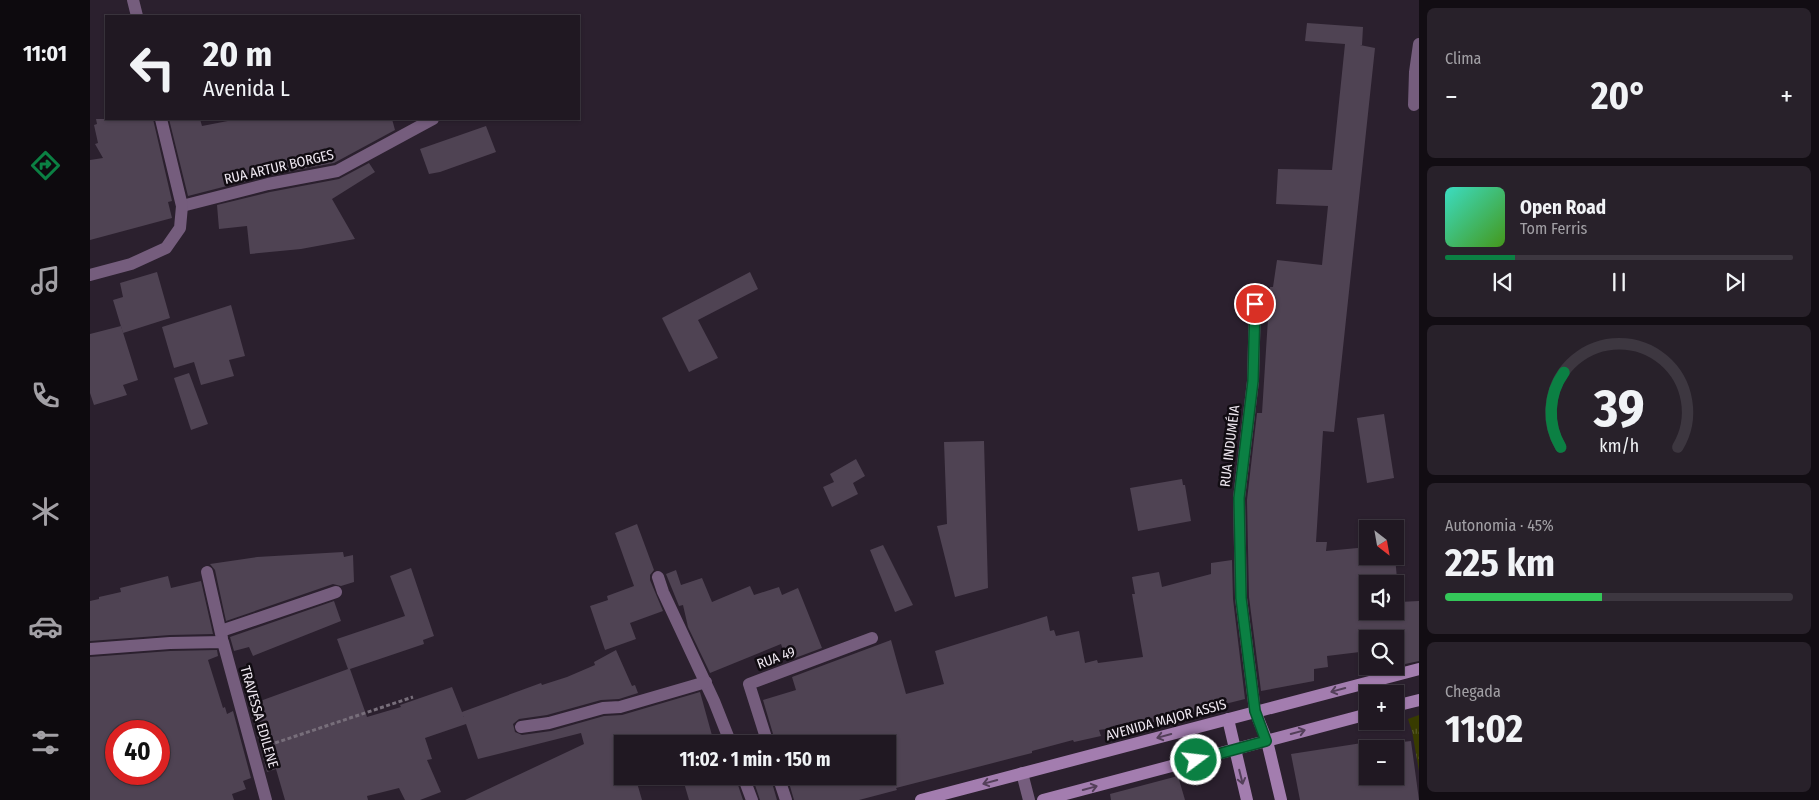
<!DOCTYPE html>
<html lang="pt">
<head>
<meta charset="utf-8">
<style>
  body { margin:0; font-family:"Fira Sans Condensed",sans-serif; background:#28212a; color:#f1f3f6; height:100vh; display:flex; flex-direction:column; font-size:19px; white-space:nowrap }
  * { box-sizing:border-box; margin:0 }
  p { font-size:16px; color:#a2a0a5 }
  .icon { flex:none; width:28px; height:28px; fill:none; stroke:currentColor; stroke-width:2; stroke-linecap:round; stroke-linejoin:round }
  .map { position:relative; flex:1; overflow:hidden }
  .side { display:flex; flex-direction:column; gap:8px; padding:8px; background:#120d13; width:400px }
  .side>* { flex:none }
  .hud { position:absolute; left:15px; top:15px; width:475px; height:105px; border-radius:0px; box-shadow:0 1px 4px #0004,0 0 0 1px #3d3740; background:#201822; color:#f1f3f6; overflow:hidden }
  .needle { width:32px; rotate:149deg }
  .buttons { position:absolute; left:1269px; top:520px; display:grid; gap:10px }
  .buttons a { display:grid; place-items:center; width:45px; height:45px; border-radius:0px; background:#201822; box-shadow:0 1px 4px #0004,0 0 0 1px #3d3740; font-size:25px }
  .speed { position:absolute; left:15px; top:720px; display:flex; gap:10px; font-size:25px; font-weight:700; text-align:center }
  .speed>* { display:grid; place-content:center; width:65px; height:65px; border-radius:50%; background:#201822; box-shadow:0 1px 4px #0004,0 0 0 1px #3d3740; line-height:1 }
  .speed .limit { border:8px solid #d22; background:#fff; color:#111 }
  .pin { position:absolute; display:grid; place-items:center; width:42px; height:42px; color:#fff; margin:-21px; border:2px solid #fff; border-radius:50%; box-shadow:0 1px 5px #0007 }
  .me { position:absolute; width:55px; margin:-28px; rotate:75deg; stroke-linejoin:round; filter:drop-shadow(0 0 4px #0008) }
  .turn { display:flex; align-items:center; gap:18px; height:105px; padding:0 15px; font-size:22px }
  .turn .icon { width:65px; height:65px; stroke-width:2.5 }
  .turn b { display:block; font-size:35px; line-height:42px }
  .big { font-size:38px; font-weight:700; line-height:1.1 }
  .side .widget { flex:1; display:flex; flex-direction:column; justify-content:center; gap:8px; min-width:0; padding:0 18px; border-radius:8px; background:#28212a }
  .side .dial { align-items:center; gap:0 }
  .dial svg { height:130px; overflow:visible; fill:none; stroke:#3d3740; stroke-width:7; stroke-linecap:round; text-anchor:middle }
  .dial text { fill:#f1f3f6; stroke:none }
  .song { display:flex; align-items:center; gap:15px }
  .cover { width:60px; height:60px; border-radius:8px; background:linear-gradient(135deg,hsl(170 70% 55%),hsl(100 70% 35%)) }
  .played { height:5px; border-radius:2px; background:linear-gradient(90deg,#0b8043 20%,#3d3740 20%) }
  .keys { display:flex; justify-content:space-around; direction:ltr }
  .heat { display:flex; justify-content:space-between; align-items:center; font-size:28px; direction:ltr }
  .charge { height:8px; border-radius:4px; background:linear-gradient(90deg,#34c759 45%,#3d3740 0) }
  .trip { position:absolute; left:524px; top:735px; width:282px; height:50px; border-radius:0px; background:#201822; box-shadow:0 1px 4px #0004,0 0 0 1px #3d3740; font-weight:700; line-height:50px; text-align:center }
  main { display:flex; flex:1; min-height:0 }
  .dock { display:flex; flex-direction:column; width:90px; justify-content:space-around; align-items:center; background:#0d0a0e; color:#a2a0a5 }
  .dock .icon { width:35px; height:35px }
  .dock .current { color:#0b8043 }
  .dock b { font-size:22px; color:#f1f3f6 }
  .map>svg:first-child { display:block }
</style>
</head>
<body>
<main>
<nav class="dock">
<b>11:01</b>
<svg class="icon current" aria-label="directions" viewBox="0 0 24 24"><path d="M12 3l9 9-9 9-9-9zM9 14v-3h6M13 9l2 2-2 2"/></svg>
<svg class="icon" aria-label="music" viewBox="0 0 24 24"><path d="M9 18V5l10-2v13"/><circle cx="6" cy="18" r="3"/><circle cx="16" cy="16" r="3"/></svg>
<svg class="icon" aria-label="phone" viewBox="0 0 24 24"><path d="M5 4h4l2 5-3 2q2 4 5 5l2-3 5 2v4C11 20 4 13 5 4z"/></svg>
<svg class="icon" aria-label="climate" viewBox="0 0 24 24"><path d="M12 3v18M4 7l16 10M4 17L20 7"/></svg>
<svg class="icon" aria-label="car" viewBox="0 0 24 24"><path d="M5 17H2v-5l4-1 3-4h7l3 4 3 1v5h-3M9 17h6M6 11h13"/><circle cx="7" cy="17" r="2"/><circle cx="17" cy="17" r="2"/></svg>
<svg class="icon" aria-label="filters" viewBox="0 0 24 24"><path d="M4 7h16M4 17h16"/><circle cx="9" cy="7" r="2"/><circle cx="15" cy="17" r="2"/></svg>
</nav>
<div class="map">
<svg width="1329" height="800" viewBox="0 0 1329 800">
  <defs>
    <pattern id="park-tufts" width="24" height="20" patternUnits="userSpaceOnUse" patternTransform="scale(1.25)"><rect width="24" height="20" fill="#383b00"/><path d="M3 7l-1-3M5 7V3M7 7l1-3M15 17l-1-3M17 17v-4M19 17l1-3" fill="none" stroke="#555726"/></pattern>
  </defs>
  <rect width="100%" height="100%" fill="#2b202e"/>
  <!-- park -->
  <polygon fill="url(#park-tufts)" points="1329,715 1329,771 1322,731 1318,719"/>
  <!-- building -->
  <g fill="#4f4353" fill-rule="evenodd">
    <path d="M1217,23L1273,27L1272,45H1270L1285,48L1244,432L1233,431L1226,542H1237L1236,551L1278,547V556H1305L1309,602L1329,601V661L1315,664L1312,639H1278V651L1237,656L1238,667L1224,669V681L1171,691L1159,597L1157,500L1167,413H1172L1180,287H1183L1187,260L1232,265L1238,206L1186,204L1188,169L1242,170L1255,44L1215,41ZM1278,584H1305V611H1278Z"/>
    <polygon points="6,119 63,119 82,201 78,202 82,218 0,240 0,160 13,158 5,144 8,143 4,125 7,124"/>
    <polygon points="79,119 110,119 112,126 148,119 302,119 305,130 244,163 176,176 98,196"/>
    <polygon points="396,126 406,152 350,172 339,174 330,149"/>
    <polygon points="279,163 285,172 242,199 265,239 211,249 160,254 157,226 129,229 127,205 180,192 249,179"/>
    <polygon points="67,272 80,318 33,333 23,300 33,297 30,283"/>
    <polygon points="660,272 668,289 608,320 628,358 599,372 572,318"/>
    <polygon points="141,305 155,356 139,360 144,376 111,385 104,362 84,368 72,327"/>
    <polygon points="31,326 48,380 33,385 37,395 4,405 0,393 0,334"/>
    <polygon points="99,373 118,424 101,430 84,378"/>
    <polygon points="1294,414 1304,478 1277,483 1267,418"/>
    <polygon points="894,441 898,588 865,597 847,526 857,524 854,442"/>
    <polygon points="766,459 775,476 763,483 768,494 742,507 733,487 744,482 740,474"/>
    <polygon points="1092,479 1093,485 1095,485 1101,521 1048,531 1040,488"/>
    <polygon points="547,524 564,570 560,575 560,580 573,611 540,623 546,639 515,650 500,606 518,600 517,596 544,586 525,533"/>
    <polygon points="793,545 823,605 805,612 780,550"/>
    <polygon points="253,552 254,557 263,555 264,582 251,586 243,584 136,621 125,570 120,564 167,557"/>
    <polygon points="1142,560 1143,599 1155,699 1063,722 1062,718 1023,726 1023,728 1009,730 1011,736 984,742 983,740 942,751 942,753 806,788 807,790 769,800 704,800 697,776 798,776 798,744 686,744 673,700 706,690 702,677 801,640 816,694 854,684 845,651 957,616 960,631 964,630 966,636 989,631 995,663 1007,660 1008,663 1053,657 1042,594 1045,594 1042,577 1069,572 1072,587 1121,574 1121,563"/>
    <polygon points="321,568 344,636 333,640 334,644 260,669 277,717 311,707 310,705 362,687 374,717 372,712 451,683 452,685 477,677 505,665 504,662 526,650 542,686 545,685 548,693 529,699 511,700 457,715 429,719 423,724 425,732 432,735 461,731 514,716 532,715 610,692 623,739 613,742 613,744 532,744 532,776 545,776 552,800 375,800 494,744 491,733 388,759 376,724 335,738 342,759 337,760 351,792 330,800 315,800 309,788 277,796 278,800 195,800 186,769 177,772 159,705 258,669 247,639 315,616 300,576"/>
    <polygon points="586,570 591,585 612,578 622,602 660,586 664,595 689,587 692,595 708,588 732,648 697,661 691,644 620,673 598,627 593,605 589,606 576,574"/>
    <polygon points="78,576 81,588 111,581 123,634 80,635 0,641 0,601 9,599 9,597 31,592 30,588"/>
    <polygon points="244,601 251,621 163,656 159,647 144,651 140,637"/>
    <path d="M127,650L128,656L118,660L133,708L135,707L137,714L143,711L161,778L153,781L156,789L142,794L144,800H0V657L80,651ZM26,731H69V774H26Z"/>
    <path d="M1285,741L1286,745L1321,741L1329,800H1210L1201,754ZM1278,749H1305V776H1278Z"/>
    <polygon points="592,776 645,776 653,800 599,800"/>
    <polygon points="662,776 680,776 687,800 670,800"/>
    <polygon points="1088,776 1095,800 1021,800 1020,794"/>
  </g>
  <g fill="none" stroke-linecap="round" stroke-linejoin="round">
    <!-- path -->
    <polyline stroke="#776e7a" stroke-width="3" stroke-dasharray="4 2.5" stroke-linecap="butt" points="179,745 323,697"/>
    <!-- lane -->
    <g stroke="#755d7d" stroke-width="12">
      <polyline points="1324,105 1325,72 1329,44"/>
      <polyline points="117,572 132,638"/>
      <polyline points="568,577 573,592 624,701 641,744"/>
      <polyline points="131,631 246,592"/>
      <polyline points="431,727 459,723 513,708 530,707 616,682"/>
      <polyline points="653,776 662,800"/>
    </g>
    <!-- street -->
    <g stroke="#755d7d" stroke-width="12">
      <polyline points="43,0 47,16"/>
      <polyline points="92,206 178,184 247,171 343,119"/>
      <polyline points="0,275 41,264 76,248 90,228 92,206 71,119"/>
      <polyline points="1165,304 1163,381 1149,498 1151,598 1165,711"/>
      <polyline points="0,649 80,643 133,642 176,800"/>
      <polyline points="678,744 659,684 782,638"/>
      <polyline points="932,773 939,800"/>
      <polyline points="688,776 696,800"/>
    </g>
    <!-- secondary -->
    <g stroke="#a37daf" stroke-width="12">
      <polyline points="1305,706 1329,700"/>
      <polyline points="1165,711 1177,741 1191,800"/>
      <polyline points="1138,719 1157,800"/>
      <polyline points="831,800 1329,669"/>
      <polyline points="953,800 1278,714"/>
    </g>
  </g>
  <!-- one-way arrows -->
  <defs><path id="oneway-shaft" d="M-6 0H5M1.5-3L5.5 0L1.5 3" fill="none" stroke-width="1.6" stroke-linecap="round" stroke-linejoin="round" transform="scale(1.25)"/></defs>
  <g stroke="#533f59">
    <use href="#oneway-shaft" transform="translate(1248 690) rotate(165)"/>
    <use href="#oneway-shaft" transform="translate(1208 732) rotate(-15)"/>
    <use href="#oneway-shaft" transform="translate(1074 736) rotate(165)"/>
    <use href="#oneway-shaft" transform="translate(1151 777) rotate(76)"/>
    <use href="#oneway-shaft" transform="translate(900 782) rotate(165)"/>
    <use href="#oneway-shaft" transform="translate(1000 788) rotate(-15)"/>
  </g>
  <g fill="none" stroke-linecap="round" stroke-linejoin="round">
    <!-- route casing -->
    <g stroke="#07532c" stroke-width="12">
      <polyline id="route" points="1106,760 1176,741 1165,711 1151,598 1149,498 1163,381 1165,304"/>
    </g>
    <!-- route -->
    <use href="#route" stroke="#0b8043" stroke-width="9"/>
  </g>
  <g text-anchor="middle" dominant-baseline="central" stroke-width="5" stroke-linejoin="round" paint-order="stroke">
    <!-- street labels -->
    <g font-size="14" fill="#eee7f0" stroke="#110c12">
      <text transform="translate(189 167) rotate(-13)">RUA ARTUR BORGES</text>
      <text transform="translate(1140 446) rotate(-83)">RUA INDUMÉIA</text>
      <text transform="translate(686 658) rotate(-20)">RUA 49</text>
      <text transform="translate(169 717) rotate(74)">TRAVESSA EDILENE</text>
      <text transform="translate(1076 720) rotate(-15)">AVENIDA MAJOR ASSIS</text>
    </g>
  </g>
</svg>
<div class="buttons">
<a><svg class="needle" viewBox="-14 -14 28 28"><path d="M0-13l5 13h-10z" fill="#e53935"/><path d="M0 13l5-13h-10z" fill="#a2a0a5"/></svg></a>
<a><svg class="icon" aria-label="sound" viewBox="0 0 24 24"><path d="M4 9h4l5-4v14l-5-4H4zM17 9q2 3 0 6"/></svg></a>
<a><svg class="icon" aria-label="search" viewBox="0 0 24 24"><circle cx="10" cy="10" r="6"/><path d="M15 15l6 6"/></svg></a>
<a>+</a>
<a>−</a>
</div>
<div class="speed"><div class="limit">40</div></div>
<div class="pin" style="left:1165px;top:304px;background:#d93025"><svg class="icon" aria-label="arrive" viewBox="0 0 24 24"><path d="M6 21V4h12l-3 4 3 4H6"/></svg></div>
<svg class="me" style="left:1106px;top:760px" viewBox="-20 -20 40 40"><circle r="17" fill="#0b8043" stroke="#fff" stroke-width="3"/><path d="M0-11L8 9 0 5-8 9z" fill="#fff"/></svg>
<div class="trip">11:02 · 1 min · 150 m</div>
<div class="hud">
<div class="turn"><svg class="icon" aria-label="left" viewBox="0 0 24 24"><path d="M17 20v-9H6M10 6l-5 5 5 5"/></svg><div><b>20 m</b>Avenida L</div></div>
</div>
</div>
<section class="side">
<div class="widget"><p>Clima</p>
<div class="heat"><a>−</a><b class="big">20°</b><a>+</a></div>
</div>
<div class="widget">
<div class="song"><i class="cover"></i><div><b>Open Road</b><p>Tom Ferris</p></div></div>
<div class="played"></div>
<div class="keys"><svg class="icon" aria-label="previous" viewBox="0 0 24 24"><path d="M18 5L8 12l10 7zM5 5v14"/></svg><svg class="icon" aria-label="pause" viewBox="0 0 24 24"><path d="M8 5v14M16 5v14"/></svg><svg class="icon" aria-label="next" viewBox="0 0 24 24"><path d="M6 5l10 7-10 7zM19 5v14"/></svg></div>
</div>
<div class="widget dial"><svg viewBox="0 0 100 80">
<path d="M14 69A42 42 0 1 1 86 69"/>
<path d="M14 69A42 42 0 0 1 16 23" stroke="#0b8043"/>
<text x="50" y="56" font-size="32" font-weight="700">39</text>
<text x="50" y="72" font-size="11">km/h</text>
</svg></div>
<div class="widget"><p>Autonomia · 45%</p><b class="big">225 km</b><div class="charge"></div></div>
<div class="widget"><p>Chegada</p><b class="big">11:02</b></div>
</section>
</main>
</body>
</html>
